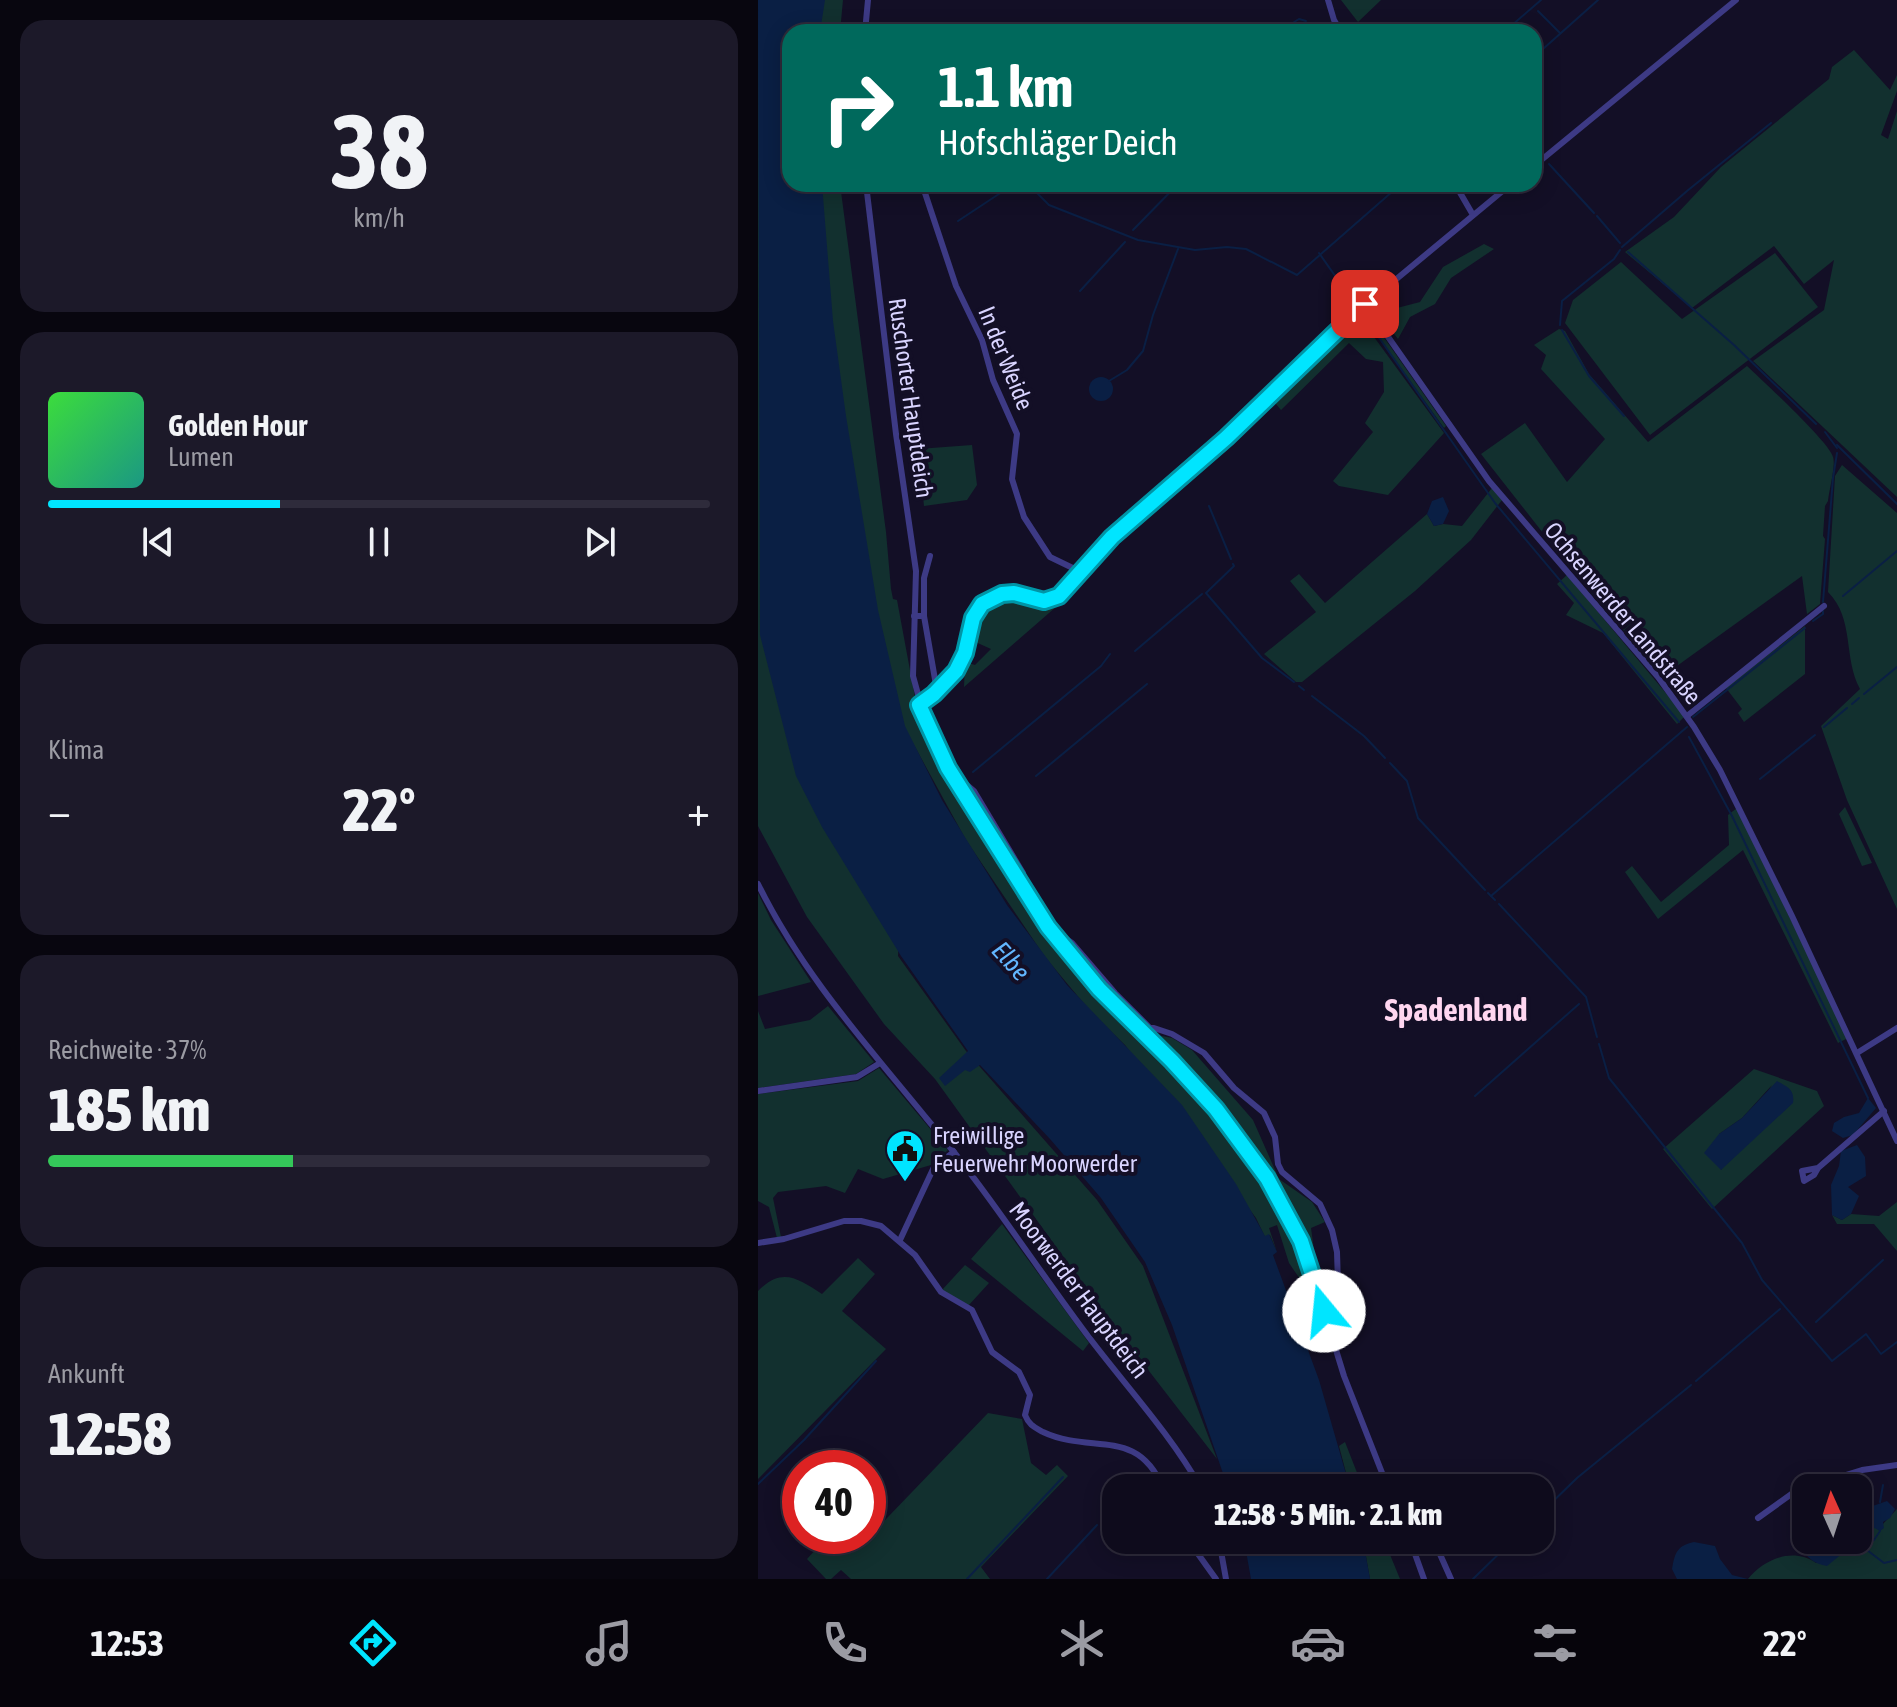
<!DOCTYPE html>
<html lang="de">
<head>
<meta charset="utf-8">
<style>
  body { margin:0; font-family:"Asap Condensed",sans-serif; background:#1c1929; color:#f1f3f6; height:100vh; display:flex; flex-direction:column; font-size:30px; white-space:nowrap }
  * { box-sizing:border-box; margin:0 }
  p { font-size:26px; color:#9b9ba3 }
  .icon { flex:none; width:44px; height:44px; fill:none; stroke:currentColor; stroke-width:2; stroke-linecap:round; stroke-linejoin:round }
  .map { position:relative; flex:1; overflow:hidden }
  .details { display:flex; flex-direction:column; gap:20px; padding:20px; background:#08060f; width:758px }
  .details>* { flex:none }
  .hud { position:absolute; left:24px; top:24px; width:760px; height:168px; border-radius:24px; box-shadow:0 4px 20px #0003,0 0 0 2px #2e2b3b; background:#00695c; color:#fff; overflow:hidden }
  .needle { width:52px; rotate:357deg }
  .buttons { position:absolute; left:1034px; top:1474px; display:grid; gap:16px }
  .buttons a { display:grid; place-items:center; width:80px; height:80px; border-radius:16px; background:#0e0b1c; box-shadow:0 4px 20px #0003,0 0 0 2px #2e2b3b; font-size:40px }
  .speed { position:absolute; left:24px; top:1450px; display:flex; gap:16px; font-size:40px; font-weight:700; text-align:center }
  .speed>* { display:grid; place-content:center; width:104px; height:104px; border-radius:50%; background:#0e0b1c; box-shadow:0 4px 20px #0003,0 0 0 2px #2e2b3b; line-height:1 }
  .speed .limit { border:12px solid #d22; background:#fff; color:#111 }
  .pin { position:absolute; display:grid; place-items:center; width:68px; height:68px; color:#fff; margin:-34px; border-radius:16px; box-shadow:0 4px 12px #0006 }
  .me { position:absolute; width:88px; margin:-44px; rotate:343deg; stroke-linejoin:round; filter:drop-shadow(0 0 6px #0008) }
  .turn { display:flex; align-items:center; gap:28px; height:168px; padding:0 24px; font-size:36px }
  .turn .icon { width:104px; height:104px; stroke-width:2.5 }
  .turn b { display:block; font-size:56px; line-height:68px }
  .big { font-size:60px; font-weight:800; line-height:1.1 }
  .details .tile { flex:1; display:flex; flex-direction:column; justify-content:center; gap:12px; min-width:0; padding:0 28px; border-radius:24px; background:#1c1929 }
  .details .dial { align-items:center; gap:0 }
  .dial b { font-size:104px; line-height:1 }
  .song { display:flex; align-items:center; gap:24px }
  .cover { width:96px; height:96px; border-radius:12px; background:linear-gradient(135deg,hsl(120 70% 55%),hsl(170 70% 35%)) }
  .played { height:8px; border-radius:4px; background:linear-gradient(90deg,#00e5ff 35%,#2e2b3b 35%) }
  .keys { display:flex; justify-content:space-around; direction:ltr }
  .heat { display:flex; justify-content:space-between; align-items:center; font-size:44px; direction:ltr }
  .charge { height:12px; border-radius:6px; background:linear-gradient(90deg,#34c759 37%,#2e2b3b 0) }
  .trip { position:absolute; left:344px; top:1474px; width:452px; height:80px; border-radius:24px; background:#0e0b1c; box-shadow:0 4px 20px #0003,0 0 0 2px #2e2b3b; font-weight:800; line-height:80px; text-align:center }
  .tab-bar { display:flex; height:128px; justify-content:space-around; align-items:center; background:#06040b; color:#9b9ba3 }
  .tab-bar .icon { width:56px; height:56px }
  .tab-bar .selected { color:#00e5ff }
  .tab-bar b { font-size:36px; color:#f1f3f6 }
  main { display:flex; flex:1; min-height:0 }
  .map>svg:first-child { display:block }
</style>
</head>
<body>
<main>
<section class="details">
<div class="tile dial"><b>38</b><p>km/h</p></div>
<div class="tile">
<div class="song"><i class="cover"></i><div><b>Golden Hour</b><p>Lumen</p></div></div>
<div class="played"></div>
<div class="keys"><svg class="icon" aria-label="previous" viewBox="0 0 24 24"><path d="M18 5L8 12l10 7zM5 5v14"/></svg><svg class="icon" aria-label="pause" viewBox="0 0 24 24"><path d="M8 5v14M16 5v14"/></svg><svg class="icon" aria-label="next" viewBox="0 0 24 24"><path d="M6 5l10 7-10 7zM19 5v14"/></svg></div>
</div>
<div class="tile"><p>Klima</p>
<div class="heat"><a>−</a><b class="big">22°</b><a>+</a></div>
</div>
<div class="tile"><p>Reichweite · 37%</p><b class="big">185 km</b><div class="charge"></div></div>
<div class="tile"><p>Ankunft</p><b class="big">12:58</b></div>
</section>
<div class="map">
<svg width="1139" height="1579" viewBox="0 0 1139 1579">
  <rect width="100%" height="100%" fill="#130f26"/>
  <!-- green -->
  <g fill="#12302f" fill-rule="evenodd">
    <polygon points="0,0 85,0 82,32 32,32 32,184 82,184 128,532 133,589 135,599 139,600 159,708 198,788 256,882 289,931 320,971 454,1109 504,1175 517,1195 543,1250 561,1307 531,1263 519,1225 511,1228 519,1252 512,1235 507,1237 498,1218 367,1045 333,1012 287,957 208,840 151,736 140,956 208,1051 339,1200 385,1266 459,1459 340,1305 177,1079 126,1024 49,917 0,826"/>
    <polygon points="583,0 623,0 600,22"/>
    <polygon points="1096,50 1132,90 1139,75 1139,91 1123,135 1130,139 1139,111 1139,497 995,361 1066,310 1076,260 1046,284 1016,246 934,308 867,252 916,217 963,167 1071,79 1074,67"/>
    <polygon points="726,244 736,249 693,278 677,304 652,317 640,339 620,313 662,302 685,267"/>
    <polygon points="1017,253 1060,307 892,435 807,323 815,300 863,262 924,319"/>
    <polygon points="606,309 688,426 686,428 604,314"/>
    <polygon points="600,315 686,433 630,495 581,486 575,481 615,432 607,423 626,392 625,362 608,359 591,343 523,410 513,398"/>
    <path d="M801,329L807,331L831,374L890,442L989,366C1004,380 1072,443 1075,457C1078,466 1071,490 1070,501L1067,506L1065,536L1067,539L1062,604L1049,614L1044,576L905,676L818,575L723,454L767,423L809,482L847,439L783,369L788,355L776,345Z"/>
    <polygon points="214,445 219,485 209,500 166,506 160,449"/>
    <path d="M1084,465L1139,513V909L1089,800L1063,726L1102,689C1085,658 1097,619 1070,592L1077,476Z"/>
    <polygon points="734,488 744,500 713,540 657,591 544,682 538,682 506,654 558,612 532,581 541,574 567,603 669,514 676,526 685,524 704,526"/>
    <polygon points="809,575 927,716 919,724 845,633 808,615 816,603 799,584"/>
    <path d="M256,597L280,607L306,600L206,687L207,662L217,665L233,649L213,640C221,607 222,606 256,597Z"/>
    <polygon points="1047,626 1047,674 986,722 980,713 984,709 968,688"/>
    <polygon points="1087,807 1114,863 1104,866 1081,814"/>
    <polygon points="979,808 1090,1038 1080,1043 985,850 900,919 867,872 874,866 903,902 971,845 970,815"/>
    <polygon points="0,893 13,920 53,982 0,996"/>
    <polygon points="70,1006 116,1062 98,1074 0,1088 0,1011 7,1029 52,1020"/>
    <path d="M394,1034L414,1038L434,1050L495,1120L521,1179L554,1202L567,1222L553,1228L558,1264L578,1288L577,1318L572,1320C563,1290 556,1255 543,1227C508,1153 449,1092 394,1034Z"/>
    <polygon points="121,1068 190,1150 173,1165 125,1179 100,1169 87,1193 68,1186 20,1192 15,1198 23,1237 19,1238 11,1207 0,1201 0,1094 100,1081"/>
    <path d="M996,1069L1059,1091L1066,1106L954,1209L905,1149ZM1014,1085L963,1170L961,1134L984,1118Z"/>
    <polygon points="1139,1202 1139,1251 1116,1224 1079,1224 1074,1215 1084,1220 1093,1214 1121,1216"/>
    <polygon points="244,1224 331,1343 325,1351 213,1259"/>
    <path d="M100,1258L117,1274L84,1311L128,1349L0,1479V1291C24,1267 39,1278 64,1294Z"/>
    <polygon points="207,1265 231,1283 210,1306 184,1290"/>
    <polygon points="230,1413 264,1419 273,1463 288,1475 299,1465 310,1476 223,1567 232,1579 93,1579 83,1570 73,1579 68,1579 49,1559 70,1536 90,1536 104,1544"/>
    <polygon points="587,1442 605,1488 592,1488 581,1446"/>
    <path d="M1106,1509L1111,1525L1125,1524L1139,1509V1579H990C1006,1559 1035,1547 1058,1563L1085,1553V1540H1100V1512Z"/>
    <polygon points="605,1540 626,1540 642,1579 612,1579"/>
  </g>
  <!-- water -->
  <g fill="#0a1f44">
    <polygon points="0,0 67,0 62,32 32,32 32,184 64,184 75,321 88,416 120,610 147,726 184,800 249,905 309,985 424,1105 478,1184 507,1236 511,1234 519,1252 515,1255 561,1380 592,1488 470,1488 414,1325 387,1262 343,1198 292,1139 222,1065 212,1072 207,1070 187,1086 181,1078 210,1051 143,956 64,827 38,776 2,635"/>
    <circle cx="343" cy="389" r="12"/>
    <polygon points="685,497 691,511 685,524 676,526 669,514 674,501"/>
    <path d="M1019,1081C1029,1087 1037,1089 1035,1103L963,1170L946,1153L961,1134L984,1118Z"/>
    <polygon points="1110,1098 1118,1108 1095,1135 1085,1138 1074,1131 1076,1123 1086,1117 1101,1113"/>
    <polygon points="1099,1145 1107,1157 1108,1176 1090,1187 1101,1196 1093,1214 1084,1220 1074,1215 1073,1185 1081,1166 1083,1151"/>
    <polygon points="1129,1501 1137,1509 1132,1518 1125,1522 1126,1528 1122,1531 1111,1525 1106,1509"/>
    <path d="M1048,1524V1540H1085V1553L1069,1566C1054,1563 1048,1557 1042,1544Z"/>
    <polygon points="486,1540 605,1540 612,1579 493,1579"/>
    <path d="M936,1542L957,1546L962,1559L974,1575L990,1579H919L914,1569C917,1552 919,1546 936,1542Z"/>
  </g>
  <g fill="none" stroke-linecap="round" stroke-linejoin="round">
    <!-- stream -->
    <g stroke="#0a1f44" stroke-width="2">
      <polyline points="780,11 802,33"/>
      <polyline points="520,32 541,19 548,21"/>
      <polyline points="746,32 783,0"/>
      <polyline points="776,57 840,0"/>
      <polyline points="776,141 784,150"/>
      <polyline points="791,164 836,213"/>
      <polyline points="270,184 291,205 380,240 437,250 469,247 488,249 539,275 643,184"/>
      <polyline points="839,216 862,243"/>
      <polyline points="200,221 256,184"/>
      <polyline points="375,230 420,184"/>
      <polyline points="864,247 929,191 1013,123"/>
      <polyline points="870,252 976,345 1058,424"/>
      <polyline points="561,253 599,307"/>
      <polyline points="322,291 367,242"/>
      <polyline points="603,312 737,503 921,722"/>
      <polyline points="802,325 804,301 856,259 862,250"/>
      <polyline points="804,330 831,376 866,416"/>
      <polyline points="351,381 369,370 385,351 395,315 420,249"/>
      <polyline points="1067,432 1079,448"/>
      <polyline points="1079,445 1139,504"/>
      <polyline points="451,506 473,559"/>
      <polyline points="475,564 476,566 448,593 504,658 536,682"/>
      <polyline points="1085,596 1139,551"/>
      <polyline points="1065,602 1075,478 1079,453"/>
      <polyline points="1055,621 1065,614 1065,611"/>
      <polyline points="377,651 444,594"/>
      <polyline points="541,686 546,690"/>
      <polyline points="1106,694 1139,667"/>
      <polyline points="554,696 606,736 627,758"/>
      <polyline points="1094,704 1101,698"/>
      <polyline points="935,717 1047,628"/>
      <polyline points="1066,727 1089,708"/>
      <polyline points="931,737 974,816 1110,1098"/>
      <polyline points="632,763 649,781 660,818 727,890"/>
      <polyline points="215,772 343,666 352,654"/>
      <polyline points="278,776 389,684"/>
      <polyline points="1002,779 1057,735"/>
      <polyline points="730,893 737,900"/>
      <polyline points="733,896 929,727"/>
      <polyline points="741,904 828,997 839,1037"/>
      <polyline points="841,1044 851,1078 984,1243 1004,1280 1074,1361 1108,1334 1123,1354 1139,1342"/>
      <polyline points="717,1096 821,1004"/>
      <polyline points="1058,1322 1125,1260"/>
      <polyline points="938,1381 1022,1309"/>
      <polyline points="0,1484 46,1440 118,1361"/>
      <polyline points="1074,1484 1092,1477 1098,1488"/>
      <polyline points="1100,1492 1109,1507"/>
      <polyline points="1122,1502 1125,1485"/>
      <polyline points="782,1514 819,1478 933,1385"/>
      <polyline points="1106,1546 1116,1540 1122,1531"/>
      <polyline points="1085,1550 1105,1547 1126,1563 1139,1560"/>
      <polyline points="209,1579 305,1477"/>
      <polyline points="289,1579 339,1525"/>
      <polyline points="715,1579 755,1540"/>
    </g>
    <!-- minor -->
    <g stroke="#3d3a85" stroke-width="6">
      <polyline points="570,0 576,20 583,32"/>
      <polyline points="107,32 110,0"/>
      <polyline points="776,166 978,0"/>
      <polyline points="108,184 138,434 158,571 155,676 168,723 208,799 290,927 341,989 414,1061 458,1109 491,1151 522,1199 551,1262 586,1376 630,1488"/>
      <polyline points="164,184 198,286 224,340 235,380 259,434 254,479 266,517 292,557 321,571"/>
      <polyline points="697,184 715,215"/>
      <polyline points="607,304 731,481 900,677 936,727 962,770 1034,916 1139,1141"/>
      <polyline points="156,616 166,616 179,691"/>
      <polyline points="166,616 166,578 172,556"/>
      <polyline points="161,705 179,691 198,671 207,653 215,618 224,604 244,594 256,593 286,601 301,596 354,537 468,438 589,320 753,184"/>
      <polyline points="929,716 1066,606"/>
      <polyline points="195,773 216,791 265,873 268,891"/>
      <path d="M0,884C43,972 108,1044 169,1119C225,1185 272,1258 324,1328C363,1381 410,1430 443,1488"/>
      <polyline points="294,929 314,943 357,993 392,1028"/>
      <polyline points="386,1034 392,1028 396,1028 414,1034 446,1053 476,1088 506,1113 517,1137 520,1164 524,1172 562,1204 574,1230 579,1252 581,1315 569,1322"/>
      <polyline points="1099,1053 1139,1028"/>
      <polyline points="0,1091 99,1077 122,1063"/>
      <polyline points="1060,1168 1044,1171 1046,1181 1056,1175 1060,1168 1126,1111"/>
      <polyline points="142,1240 176,1167 196,1152"/>
      <path d="M0,1243L26,1239L86,1221H103L123,1226L157,1255L183,1292L214,1310L234,1352L261,1372L272,1395L267,1415C271,1425 276,1427 285,1432C334,1455 379,1426 405,1488"/>
      <polyline points="1000,1518 1039,1490 1104,1470 1139,1465"/>
      <polyline points="430,1540 458,1579"/>
      <polyline points="461,1540 468,1579"/>
      <polyline points="652,1540 666,1579"/>
      <polyline points="670,1540 681,1552 693,1579"/>
    </g>
  </g>
  <g fill="none" stroke-linecap="round" stroke-linejoin="round">
    <!-- route casing -->
    <g stroke="#0095a6" stroke-width="20">
      <polyline id="route" points="566,1311 543,1241 509,1178 458,1109 414,1061 341,989 290,927 190,768 161,705 176,694 198,671 207,653 215,618 224,604 244,594 256,593 286,601 301,596 354,537 468,438 607,304"/>
    </g>
    <!-- route -->
    <use href="#route" stroke="#00e5ff" stroke-width="14"/>
  </g>
  <!-- icons -->
  <defs>
    <g id="civic-pin" transform="scale(2)"><path d="M0 17L-7.5 6A9.5 9.5 0 1 1 7.5 6Z" fill="#00e5ff" stroke="#130f26"/><path d="M-.6-6.5H3V-4.5H.6V-3L4-1V1h2V6H-6V1h2V-1L-.6-3ZM-1.2 2.5V6h2.4V2.5Z" fill="#111"/></g>
  </defs>
  <g fill-rule="evenodd">
    <use href="#civic-pin" x="147" y="1149"/>
  </g>
  <g text-anchor="middle" dominant-baseline="central" stroke-width="8" stroke-linejoin="round" paint-order="stroke">
    <!-- street labels -->
    <g font-size="24" fill="#d9d4ff" stroke="#130f26">
      <text transform="translate(248 358) rotate(68)">In der Weide</text>
      <text transform="translate(153 398) rotate(82)">Ruschorter Hauptdeich</text>
      <text transform="translate(865 613) rotate(50)">Ochsenwerder Landstraße</text>
      <text transform="translate(321 1290) rotate(53)">Moorwerder Hauptdeich</text>
    </g>
    <!-- poi labels -->
    <g font-size="24" fill="#d9d4ff" stroke="#130f26" text-anchor="start">
      <text x="175" y="1135">Freiwillige<tspan x="175" dy="28">Feuerwehr Moorwerder</tspan></text>
    </g>
    <!-- water labels -->
    <g font-size="26" font-style="italic" fill="#62b6ff" stroke="#130f26">
      <text transform="translate(253 961) rotate(48)">Elbe</text>
    </g>
    <!-- district labels -->
    <g font-size="32" font-weight="bold" fill="#ffd6f0" stroke="#130f26">
      <text x="698" y="1009">Spadenland</text>
    </g>
  </g>
</svg>
<div class="buttons">
<a><svg class="needle" viewBox="-14 -14 28 28"><path d="M0-13l5 13h-10z" fill="#e53935"/><path d="M0 13l5-13h-10z" fill="#9b9ba3"/></svg></a>
</div>
<div class="speed"><div class="limit">40</div></div>
<div class="pin" style="left:607px;top:304px;background:#d93025"><svg class="icon" aria-label="arrive" viewBox="0 0 24 24"><path d="M6 21V4h12l-3 4 3 4H6"/></svg></div>
<svg class="me" style="left:566px;top:1311px" viewBox="-20 -20 40 40"><circle r="19" fill="#fff"/><path d="M0-13L10 11 0 6-10 11z" fill="#00e5ff"/></svg>
<div class="trip">12:58 · 5 Min. · 2.1 km</div>
<div class="hud">
<div class="turn"><svg class="icon" aria-label="right" viewBox="0 0 24 24"><path d="M7 20v-9h11M14 6l5 5-5 5"/></svg><div><b>1.1 km</b>Hofschläger Deich</div></div>
</div>
</div>
</main>
<nav class="tab-bar">
<b>12:53</b>
<svg class="icon selected" aria-label="directions" viewBox="0 0 24 24"><path d="M12 3l9 9-9 9-9-9zM9 14v-3h6M13 9l2 2-2 2"/></svg>
<svg class="icon" aria-label="music" viewBox="0 0 24 24"><path d="M9 18V5l10-2v13"/><circle cx="6" cy="18" r="3"/><circle cx="16" cy="16" r="3"/></svg>
<svg class="icon" aria-label="phone" viewBox="0 0 24 24"><path d="M5 4h4l2 5-3 2q2 4 5 5l2-3 5 2v4C11 20 4 13 5 4z"/></svg>
<svg class="icon" aria-label="climate" viewBox="0 0 24 24"><path d="M12 3v18M4 7l16 10M4 17L20 7"/></svg>
<svg class="icon" aria-label="car" viewBox="0 0 24 24"><path d="M5 17H2v-5l4-1 3-4h7l3 4 3 1v5h-3M9 17h6M6 11h13"/><circle cx="7" cy="17" r="2"/><circle cx="17" cy="17" r="2"/></svg>
<svg class="icon" aria-label="filters" viewBox="0 0 24 24"><path d="M4 7h16M4 17h16"/><circle cx="9" cy="7" r="2"/><circle cx="15" cy="17" r="2"/></svg>
<b>22°</b>
</nav>
</body>
</html>
